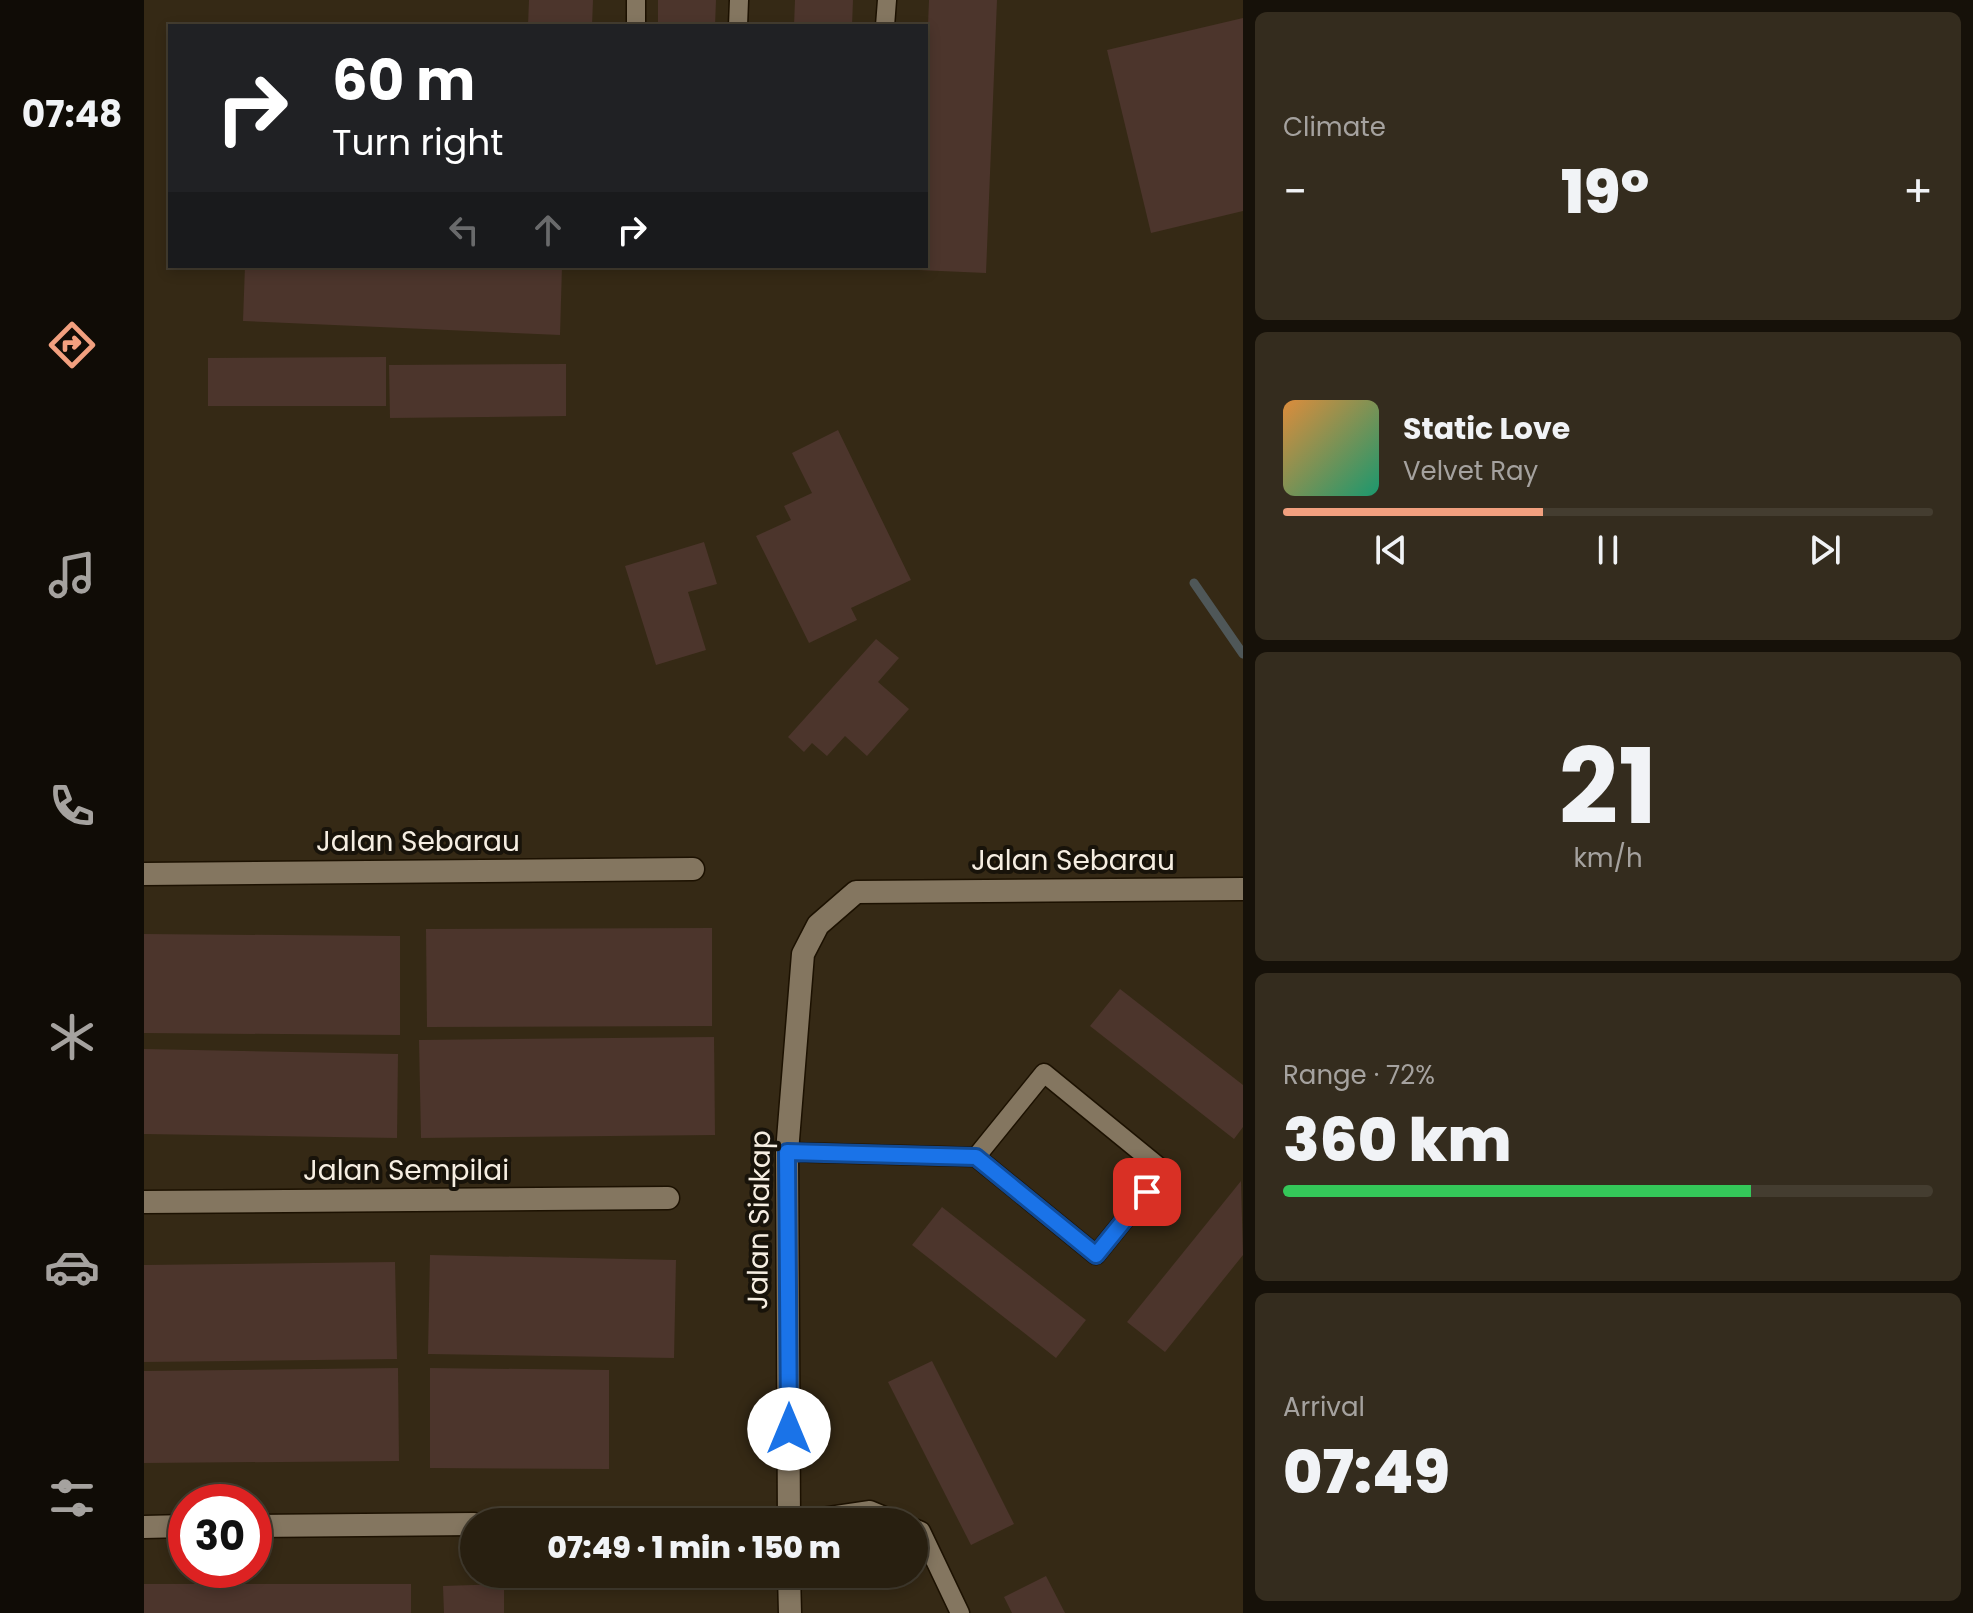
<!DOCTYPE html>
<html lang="en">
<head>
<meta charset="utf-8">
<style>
  body { margin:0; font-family:Poppins,sans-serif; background:#342c1e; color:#f1f3f6; height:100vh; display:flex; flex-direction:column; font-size:30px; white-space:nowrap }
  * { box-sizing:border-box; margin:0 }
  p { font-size:26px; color:#a5a29f }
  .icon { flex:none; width:44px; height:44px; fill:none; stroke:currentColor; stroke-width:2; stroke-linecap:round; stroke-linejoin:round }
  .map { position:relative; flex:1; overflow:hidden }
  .details { display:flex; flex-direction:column; gap:12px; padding:12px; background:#161109; width:730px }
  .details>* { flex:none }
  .top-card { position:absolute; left:24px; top:24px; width:760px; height:244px; border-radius:0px; box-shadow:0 4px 12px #0003,0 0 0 2px #443d30; background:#202124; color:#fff; overflow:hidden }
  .speed { position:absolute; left:24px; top:1484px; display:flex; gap:16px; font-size:40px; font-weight:700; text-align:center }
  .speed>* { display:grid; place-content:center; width:104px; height:104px; border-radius:50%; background:#281f10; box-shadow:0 4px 12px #0003,0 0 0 2px #443d30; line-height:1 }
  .speed .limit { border:12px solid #d22; background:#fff; color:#111 }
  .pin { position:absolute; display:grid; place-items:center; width:68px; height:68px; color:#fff; margin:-34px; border-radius:16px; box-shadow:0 4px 12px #0006 }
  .me { position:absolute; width:88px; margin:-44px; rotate:0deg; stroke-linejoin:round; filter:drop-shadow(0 0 6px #0008) }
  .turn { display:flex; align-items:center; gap:28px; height:168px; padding:0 32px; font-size:36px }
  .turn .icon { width:104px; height:104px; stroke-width:2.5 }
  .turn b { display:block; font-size:56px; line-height:68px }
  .lanes { display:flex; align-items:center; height:76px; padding:0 32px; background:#0003; justify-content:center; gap:40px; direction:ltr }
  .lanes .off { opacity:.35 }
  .big { font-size:60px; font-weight:800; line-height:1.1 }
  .details .card { flex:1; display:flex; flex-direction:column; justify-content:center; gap:12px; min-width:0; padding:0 28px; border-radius:12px; background:#342c1e }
  .details .dial { align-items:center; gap:0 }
  .dial b { font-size:104px; line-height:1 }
  .song { display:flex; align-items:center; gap:24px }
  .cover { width:96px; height:96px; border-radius:12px; background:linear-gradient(135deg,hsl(30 70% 55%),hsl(160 70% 35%)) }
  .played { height:8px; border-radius:4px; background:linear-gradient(90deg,#f2a07f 40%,#443d30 40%) }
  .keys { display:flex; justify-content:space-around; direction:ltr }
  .heat { display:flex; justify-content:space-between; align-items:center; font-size:44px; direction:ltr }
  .charge { height:12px; border-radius:6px; background:linear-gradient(90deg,#34c759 72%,#443d30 0) }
  .trip { position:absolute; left:316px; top:1508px; width:468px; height:80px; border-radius:40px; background:#281f10; box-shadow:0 4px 12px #0003,0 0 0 2px #443d30; font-weight:800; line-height:80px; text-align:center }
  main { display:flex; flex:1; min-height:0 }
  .tab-bar { display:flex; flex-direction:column; width:144px; justify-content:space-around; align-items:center; background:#100c06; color:#a5a29f }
  .tab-bar .icon { width:56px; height:56px }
  .tab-bar .current { color:#f2a07f }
  .tab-bar b { font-size:36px; color:#f1f3f6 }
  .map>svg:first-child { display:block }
</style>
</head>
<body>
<main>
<nav class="tab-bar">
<b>07:48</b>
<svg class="icon current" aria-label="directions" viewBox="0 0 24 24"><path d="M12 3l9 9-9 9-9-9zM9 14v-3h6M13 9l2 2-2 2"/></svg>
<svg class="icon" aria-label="music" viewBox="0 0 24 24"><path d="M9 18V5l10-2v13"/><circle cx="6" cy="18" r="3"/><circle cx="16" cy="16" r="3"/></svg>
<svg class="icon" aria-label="phone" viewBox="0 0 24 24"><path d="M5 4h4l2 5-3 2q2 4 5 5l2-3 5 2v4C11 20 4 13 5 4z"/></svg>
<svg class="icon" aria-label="climate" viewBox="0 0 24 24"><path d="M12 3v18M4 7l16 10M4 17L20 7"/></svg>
<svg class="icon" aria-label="car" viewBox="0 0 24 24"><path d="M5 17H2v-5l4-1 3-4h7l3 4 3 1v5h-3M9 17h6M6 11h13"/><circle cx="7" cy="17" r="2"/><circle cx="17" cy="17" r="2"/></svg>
<svg class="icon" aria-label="filters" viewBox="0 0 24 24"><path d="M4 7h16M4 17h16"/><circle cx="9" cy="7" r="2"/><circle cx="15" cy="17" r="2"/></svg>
</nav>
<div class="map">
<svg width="1099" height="1613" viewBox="0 0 1099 1613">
  <rect width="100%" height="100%" fill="#352915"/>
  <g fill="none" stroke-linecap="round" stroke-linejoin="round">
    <!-- stream -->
    <polyline stroke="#4f5758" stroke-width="9" points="1050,583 1099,654"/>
  </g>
  <!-- building -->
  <g fill="#4c352c">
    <polygon points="385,0 449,0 448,26 384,26"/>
    <polygon points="514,0 572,0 571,26 514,26"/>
    <polygon points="651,0 709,0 708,26 650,26"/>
    <polygon points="785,0 853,0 842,273 774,270 775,266 782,266 782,75"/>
    <polygon points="1099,18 1099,211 1007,233 963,50"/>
    <polygon points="101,266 418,266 416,335 99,321"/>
    <polygon points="242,357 242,406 64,406 64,358"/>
    <polygon points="422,364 422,416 246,418 245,365"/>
    <polygon points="694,430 767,580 707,608 713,620 665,643 612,536 647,520 640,506 668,493 648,453"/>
    <polygon points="560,542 573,584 544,592 562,650 512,665 481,566"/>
    <polygon points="732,639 755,658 734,682 765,709 723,756 701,736 683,756 668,743 660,752 644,737"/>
    <polygon points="568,928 568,1026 283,1027 282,929"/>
    <polygon points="0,934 256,936 256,1035 0,1033"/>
    <polygon points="976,989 1099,1085 1099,1127 1090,1139 946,1026"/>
    <polygon points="570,1037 571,1135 277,1138 275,1040"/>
    <polygon points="0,1049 254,1054 253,1138 0,1134"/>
    <polygon points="1097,1181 1099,1255 1021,1352 983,1322"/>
    <polygon points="798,1207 942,1320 912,1358 768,1245"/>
    <polygon points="286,1255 532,1260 530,1358 284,1354"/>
    <polygon points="251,1262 253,1359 0,1362 0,1265"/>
    <polygon points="788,1361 870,1524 827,1545 744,1382"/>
    <polygon points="254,1368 255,1461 0,1463 0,1371"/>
    <polygon points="286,1368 465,1370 465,1469 286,1468"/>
    <polygon points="902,1576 921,1613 868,1613 860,1597"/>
    <rect x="0" y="1584" width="267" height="29"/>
    <polygon points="360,1584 360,1613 300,1613 299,1586"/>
  </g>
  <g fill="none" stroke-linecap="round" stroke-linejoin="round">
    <!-- service casing -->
    <g stroke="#1c1101" stroke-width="21">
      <g id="service">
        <polyline points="492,0 492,26"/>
        <polyline points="594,26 595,0"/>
        <polyline points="741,26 743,0"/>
        <polyline points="643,1152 832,1157 952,1255 1020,1171 900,1073 832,1157"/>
        <polyline points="645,1522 726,1510 755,1522"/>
        <polyline points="770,1528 777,1531 816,1613"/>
      </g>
    </g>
    <!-- minor casing -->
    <g stroke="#1c1101" stroke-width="25">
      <g id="minor">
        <polyline points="0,874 549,869"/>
        <polyline points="0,1202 524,1198"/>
        <polyline points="645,1522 643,1152 659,954 674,925 712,892 1099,889"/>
        <polyline points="110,1526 330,1524"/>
        <polyline points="0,1527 42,1526"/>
        <polyline points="645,1574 646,1613"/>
      </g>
    </g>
    <!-- service -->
    <use href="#service" stroke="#847660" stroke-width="18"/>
    <!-- minor -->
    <use href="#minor" stroke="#847660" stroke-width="22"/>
  </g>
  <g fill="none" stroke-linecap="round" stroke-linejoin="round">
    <!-- route casing -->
    <g stroke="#114b97" stroke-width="20">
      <polyline id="route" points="645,1429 643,1152 832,1157 952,1255 1003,1192"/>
    </g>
    <!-- route -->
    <use href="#route" stroke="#1a73e8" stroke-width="14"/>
  </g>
  <g text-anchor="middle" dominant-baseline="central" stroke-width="8" stroke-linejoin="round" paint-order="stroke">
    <!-- street labels -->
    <g font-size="28" fill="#f6eee2" stroke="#18130a">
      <text x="274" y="841">Jalan Sebarau</text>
      <text x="929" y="860">Jalan Sebarau</text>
      <text x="262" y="1170">Jalan Sempilai</text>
      <text transform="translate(615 1220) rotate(-89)">Jalan Siakap</text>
    </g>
  </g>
</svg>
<div class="speed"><div class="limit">30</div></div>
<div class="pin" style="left:1003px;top:1192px;background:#d93025"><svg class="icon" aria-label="arrive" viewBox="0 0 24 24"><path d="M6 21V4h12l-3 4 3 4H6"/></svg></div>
<svg class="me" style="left:645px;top:1429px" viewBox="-20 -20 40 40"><circle r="19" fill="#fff"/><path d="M0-13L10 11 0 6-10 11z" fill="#1a73e8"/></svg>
<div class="trip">07:49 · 1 min · 150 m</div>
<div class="top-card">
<div class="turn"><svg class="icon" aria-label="right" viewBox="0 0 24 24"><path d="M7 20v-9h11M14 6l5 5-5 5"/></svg><div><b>60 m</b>Turn right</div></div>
<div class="lanes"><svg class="icon off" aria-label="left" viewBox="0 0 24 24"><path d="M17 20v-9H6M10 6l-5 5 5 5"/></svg><svg class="icon off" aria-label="ahead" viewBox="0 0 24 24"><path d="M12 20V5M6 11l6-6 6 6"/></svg><svg class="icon" aria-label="right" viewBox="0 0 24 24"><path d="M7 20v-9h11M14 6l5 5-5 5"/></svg></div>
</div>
</div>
<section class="details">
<div class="card"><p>Climate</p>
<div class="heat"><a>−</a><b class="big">19°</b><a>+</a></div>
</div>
<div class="card">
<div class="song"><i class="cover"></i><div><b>Static Love</b><p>Velvet Ray</p></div></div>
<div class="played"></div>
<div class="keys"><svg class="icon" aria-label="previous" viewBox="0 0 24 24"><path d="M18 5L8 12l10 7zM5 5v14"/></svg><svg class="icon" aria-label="pause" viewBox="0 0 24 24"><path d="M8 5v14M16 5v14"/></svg><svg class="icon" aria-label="next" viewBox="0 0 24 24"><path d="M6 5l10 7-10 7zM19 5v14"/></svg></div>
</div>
<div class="card dial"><b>21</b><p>km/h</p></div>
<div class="card"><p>Range · 72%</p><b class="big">360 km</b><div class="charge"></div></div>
<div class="card"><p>Arrival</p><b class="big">07:49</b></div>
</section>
</main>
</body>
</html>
